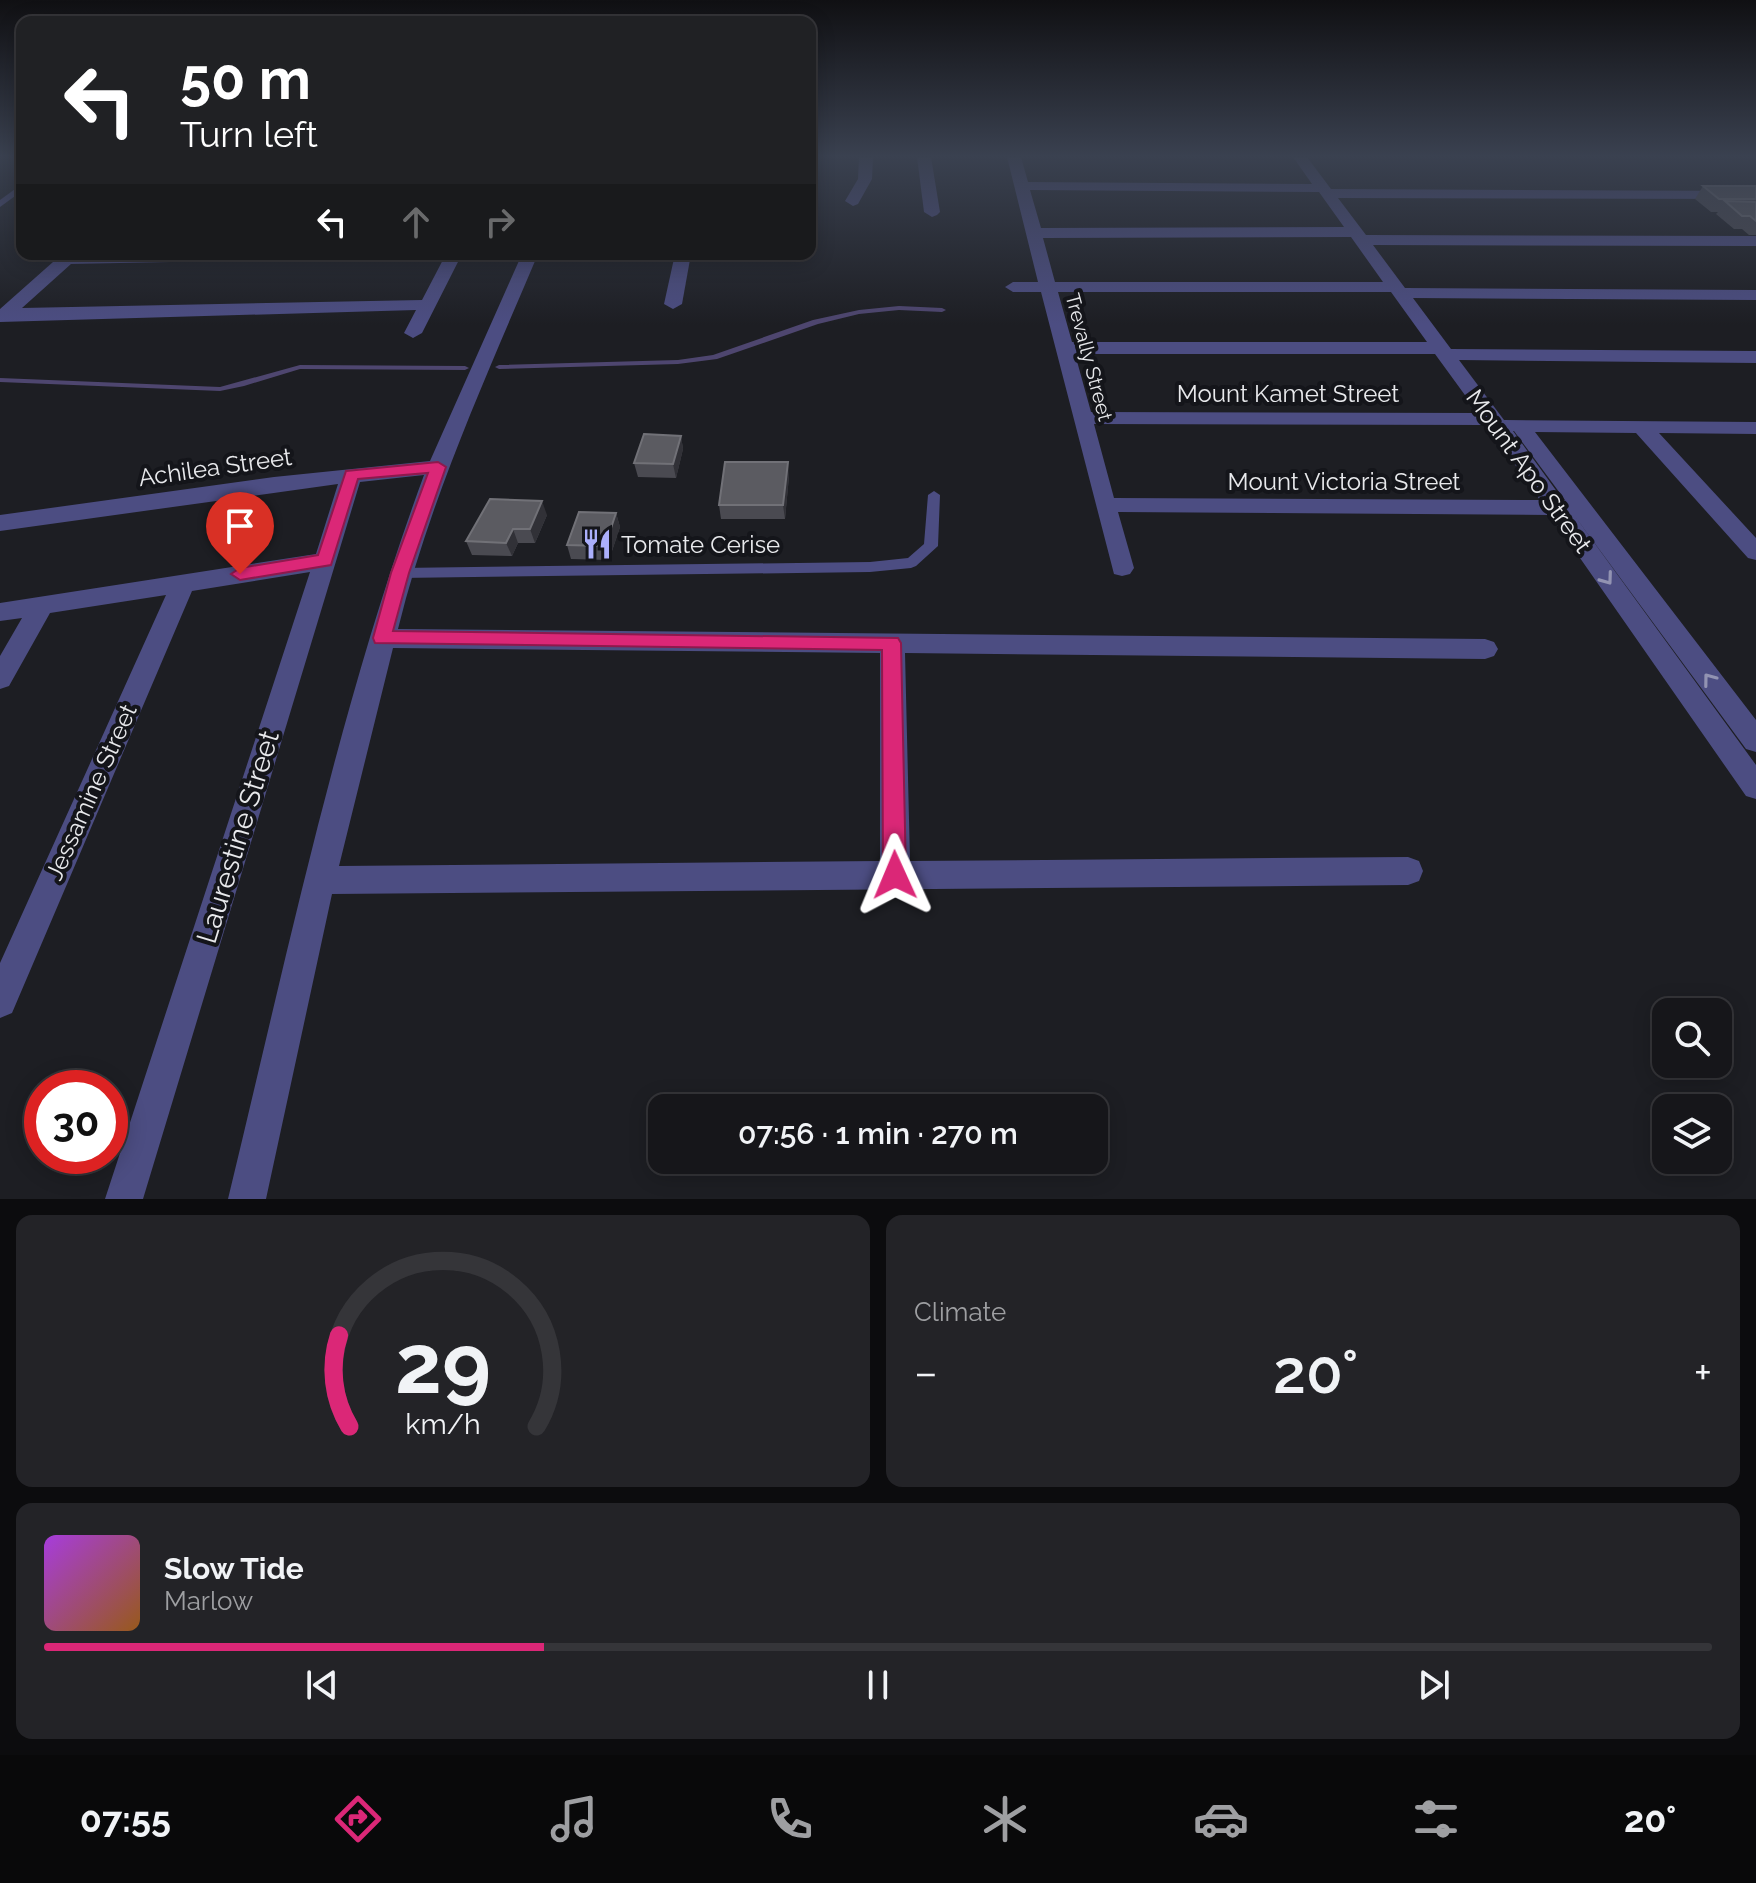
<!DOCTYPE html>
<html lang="en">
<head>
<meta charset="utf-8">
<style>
  body { margin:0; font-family:Raleway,sans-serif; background:#232327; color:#f1f3f6; height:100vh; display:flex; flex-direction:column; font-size:30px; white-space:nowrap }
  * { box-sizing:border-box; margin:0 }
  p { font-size:26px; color:#9e9fa2 }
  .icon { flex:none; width:44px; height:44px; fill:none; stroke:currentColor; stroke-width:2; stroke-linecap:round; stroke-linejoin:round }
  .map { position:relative; height:1199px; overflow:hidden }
  .side { display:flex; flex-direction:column; gap:16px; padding:16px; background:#0c0c0e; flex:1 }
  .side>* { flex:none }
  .guide { position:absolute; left:16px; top:16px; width:800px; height:244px; border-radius:16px; box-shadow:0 4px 20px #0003,0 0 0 2px #353539; background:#202124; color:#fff; overflow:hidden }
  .buttons { position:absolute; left:1652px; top:998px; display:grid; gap:16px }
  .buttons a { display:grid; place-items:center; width:80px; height:80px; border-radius:16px; background:#16161a; box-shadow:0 4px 20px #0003,0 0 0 2px #353539; font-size:40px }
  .speed { position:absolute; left:24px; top:1070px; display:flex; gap:16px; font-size:40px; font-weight:700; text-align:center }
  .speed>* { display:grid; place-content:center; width:104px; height:104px; border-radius:50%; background:#16161a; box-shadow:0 4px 20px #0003,0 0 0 2px #353539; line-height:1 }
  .speed .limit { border:12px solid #d22; background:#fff; color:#111 }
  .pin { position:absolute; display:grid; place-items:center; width:68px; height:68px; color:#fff; margin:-82px -34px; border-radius:50% 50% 50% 0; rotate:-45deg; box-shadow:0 0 8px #0007 }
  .pin .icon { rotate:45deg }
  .me { position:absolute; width:88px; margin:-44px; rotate:359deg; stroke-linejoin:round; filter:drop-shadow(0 0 6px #0008) }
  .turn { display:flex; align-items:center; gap:28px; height:168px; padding:0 32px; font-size:36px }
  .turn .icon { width:104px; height:104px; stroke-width:2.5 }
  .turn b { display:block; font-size:56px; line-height:68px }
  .lanes { display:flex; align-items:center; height:76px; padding:0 32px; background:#0003; justify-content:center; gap:40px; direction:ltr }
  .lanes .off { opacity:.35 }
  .big { font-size:60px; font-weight:600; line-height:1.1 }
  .side .tile { flex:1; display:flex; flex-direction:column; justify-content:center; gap:12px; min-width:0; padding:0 28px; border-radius:16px; background:#232327 }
  .side .dial { align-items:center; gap:0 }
  .dial svg { height:208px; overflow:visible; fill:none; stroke:#353539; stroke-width:7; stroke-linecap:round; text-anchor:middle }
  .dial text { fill:#f1f3f6; stroke:none }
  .song { display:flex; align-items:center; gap:24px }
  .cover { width:96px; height:96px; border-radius:12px; background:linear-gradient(135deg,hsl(280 70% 55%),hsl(30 70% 35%)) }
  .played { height:8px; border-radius:4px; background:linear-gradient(90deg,#db2777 30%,#353539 30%) }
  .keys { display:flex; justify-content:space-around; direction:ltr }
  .heat { display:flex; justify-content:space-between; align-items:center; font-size:44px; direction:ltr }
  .side .tiles { flex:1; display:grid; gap:16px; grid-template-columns:1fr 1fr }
  .tile:last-child { grid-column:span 2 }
  .trip { position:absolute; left:648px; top:1094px; width:460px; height:80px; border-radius:16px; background:#16161a; box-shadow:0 4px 20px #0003,0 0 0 2px #353539; font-weight:600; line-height:80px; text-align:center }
  .tab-bar { display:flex; height:128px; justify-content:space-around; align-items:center; background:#09090a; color:#9e9fa2 }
  .tab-bar .icon { width:56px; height:56px }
  .tab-bar .current { color:#db2777 }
  .tab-bar b { font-size:36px; color:#f1f3f6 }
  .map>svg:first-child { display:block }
</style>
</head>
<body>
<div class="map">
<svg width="1756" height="1199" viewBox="0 0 1756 1199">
  <rect width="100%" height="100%" fill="#1d1e23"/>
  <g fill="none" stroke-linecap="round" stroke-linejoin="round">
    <!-- stream -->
    <g fill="#4e466f" fill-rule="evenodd">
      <polygon points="899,306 942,308 946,310 942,312 899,310 859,314 818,324 717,359 678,364 499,369 495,367 499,365 678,360 713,355 813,320 859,310"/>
      <polygon points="300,365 465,366 469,368 465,370 300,369 244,386 220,391 0,382 0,378 220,387"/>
    </g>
    <!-- service -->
    <g fill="#4c4d82" fill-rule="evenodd">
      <polygon points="22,184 22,191 0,207 0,200"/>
      <polygon points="934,491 940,495 938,546 916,566 911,568 870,572 400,578 393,573 400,568 870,562 908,558 924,544 928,495"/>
    </g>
    <!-- minor -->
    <g fill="#4c4d82" fill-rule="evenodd">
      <polygon points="859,157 873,157 872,179 858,204 853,206 845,201 858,179"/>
      <polygon points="917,157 931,157 940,212 937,215 932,217 924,212"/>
      <path d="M1007,157H1021L1028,182L1312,184L1293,157H1307L1331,189L1756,191V199L1338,198L1366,235L1756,236V246L1373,245L1405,288L1756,290V300L1413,298L1451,349L1756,351V363L1459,360L1504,420L1756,422V434L1659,433L1756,538V560L1748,558L1636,433L1535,432L1756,720V752L1746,749L1574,515L1756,765V799L1746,796L1550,515L1118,512L1134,568L1130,574L1122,576L1114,574L1041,292H1013L1005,287L1013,282H1038ZM1030,190L1319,192L1344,227L1041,228ZM1351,237L1383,282H1055L1043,238ZM1058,292H1391L1427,342H1072ZM1075,354H1435L1478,413L1091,412ZM1094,424L1487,425L1540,500L1114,498ZM1513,431H1514L1565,500H1563Z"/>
      <polygon points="62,254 325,254 317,259 71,264 22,308 422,300 446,254 462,254 422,333 413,338 404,333 416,310 0,322 0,309"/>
      <path d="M522,254H538C486,377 430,499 398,629L1485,639L1494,642L1498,649L1494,656L1485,659L905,653L910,861L1408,857L1419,861L1423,871L1419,881L1408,885L332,894L266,1199H228C287,956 338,709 424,475L360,482L143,1199H105L310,572L192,591L12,1013L0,1018V963L166,595L50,613L9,686L0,689V656L22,618L0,621V603L316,554L338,484L0,531V515L274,477L430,461ZM393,648L880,653V861L339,866Z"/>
      <polygon points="675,254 691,254 682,304 673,309 664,304"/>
    </g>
  </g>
  <!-- wall -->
  <g fill="#4a4a51">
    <polygon points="1703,186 1756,186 1756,235 1749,235 1742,229 1734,229 1716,214 1718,212 1711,212 1695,199"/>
    <polygon points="681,436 683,449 676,478 638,477 634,463"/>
    <polygon points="789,476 785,519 721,519 719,505"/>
    <polygon points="616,513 620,527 609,560 571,559 567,545"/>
    <polygon points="547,515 535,543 518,543 512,556 472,555 466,541"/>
  </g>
  <!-- shaded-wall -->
  <g fill="#313137">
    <polygon points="681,436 683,449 676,478 673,464"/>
    <polygon points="788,462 789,476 785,519 783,505"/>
    <polygon points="542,501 547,515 535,543 530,529"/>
    <polygon points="616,513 620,527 609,560 605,546"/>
    <polygon points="513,529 518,543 512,556 506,543"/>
  </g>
  <!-- building -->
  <g fill="#5b5b61" stroke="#717177" stroke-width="2">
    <polygon points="1703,186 1756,186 1756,199 1719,199"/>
    <polygon points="1725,201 1756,202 1756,221 1750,216 1742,216"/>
    <polygon points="644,434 681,436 673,464 634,463"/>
    <polygon points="725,462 788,462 783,505 719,505"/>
    <polygon points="490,499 542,501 530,529 513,529 506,543 466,541"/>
    <polygon points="579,512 616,513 605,546 567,545"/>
  </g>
  <!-- one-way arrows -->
  <defs><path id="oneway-chevron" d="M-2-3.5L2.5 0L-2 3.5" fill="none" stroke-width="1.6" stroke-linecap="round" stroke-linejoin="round" transform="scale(2)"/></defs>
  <g stroke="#9293b2">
    <use href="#oneway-chevron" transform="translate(1607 579) rotate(54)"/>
    <use href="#oneway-chevron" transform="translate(1709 679) rotate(-127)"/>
  </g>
  <!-- sky -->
  <linearGradient id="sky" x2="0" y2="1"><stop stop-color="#101013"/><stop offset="0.48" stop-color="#3a4150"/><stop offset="1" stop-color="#3a4150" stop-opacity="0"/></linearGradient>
  <rect width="1756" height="325" fill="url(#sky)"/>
  <!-- route -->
  <polygon fill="#db2777" stroke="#8e194d" stroke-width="2" points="438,462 446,467 409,573 393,631 898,638 901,643 906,875 903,883 895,886 886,883 883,875 882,650 375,643 373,638 391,573 428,473 358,479 331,565 240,580 231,574 240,568 318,555 346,471"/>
  <!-- icons -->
  <defs>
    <g id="restaurant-bare" transform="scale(2.4)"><path d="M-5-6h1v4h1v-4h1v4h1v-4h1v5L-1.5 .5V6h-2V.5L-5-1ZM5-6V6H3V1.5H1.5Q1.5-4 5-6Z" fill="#abaffb" stroke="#14151a" stroke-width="2.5" paint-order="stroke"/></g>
  </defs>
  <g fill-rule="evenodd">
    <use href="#restaurant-bare" x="597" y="544"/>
  </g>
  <g text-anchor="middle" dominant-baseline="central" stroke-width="8" stroke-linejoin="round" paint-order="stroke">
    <!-- far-street labels -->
    <g font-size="20" fill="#e8e9ec" stroke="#14151a">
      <text transform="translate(1089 357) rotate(75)">Trevally Street</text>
    </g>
    <!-- street labels -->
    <g font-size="24" fill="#e8e9ec" stroke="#14151a">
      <text x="1288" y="393">Mount Kamet Street</text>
      <text transform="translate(215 467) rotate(-8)">Achilea Street</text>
      <text transform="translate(1529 471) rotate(54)">Mount Apo Street</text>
      <text x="1344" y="481">Mount Victoria Street</text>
      <text transform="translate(91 792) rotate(-66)">Jessamine Street</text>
    </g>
    <!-- poi labels -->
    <g font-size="24" fill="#e8e9ec" stroke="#14151a" text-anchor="start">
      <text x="621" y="544">Tomate Cerise</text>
    </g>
    <!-- near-street labels -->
    <g font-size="28" fill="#e8e9ec" stroke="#14151a">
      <text transform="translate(238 837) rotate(-73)">Laurestine Street</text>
    </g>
  </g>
</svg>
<div class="buttons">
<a><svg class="icon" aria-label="search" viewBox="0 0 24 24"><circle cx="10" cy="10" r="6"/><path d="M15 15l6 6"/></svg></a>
<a><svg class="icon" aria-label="layers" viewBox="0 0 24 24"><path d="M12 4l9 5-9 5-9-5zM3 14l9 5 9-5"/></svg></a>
</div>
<div class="speed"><div class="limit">30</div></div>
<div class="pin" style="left:240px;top:574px;background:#d93025"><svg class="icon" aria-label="arrive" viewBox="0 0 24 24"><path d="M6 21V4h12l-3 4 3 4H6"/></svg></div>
<svg class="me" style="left:895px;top:875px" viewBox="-20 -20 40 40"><path d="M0-17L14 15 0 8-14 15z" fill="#db2777" stroke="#fff" stroke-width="4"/></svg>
<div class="trip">07:56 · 1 min · 270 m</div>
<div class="guide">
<div class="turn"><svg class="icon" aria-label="left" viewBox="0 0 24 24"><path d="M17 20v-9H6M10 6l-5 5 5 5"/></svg><div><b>50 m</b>Turn left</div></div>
<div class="lanes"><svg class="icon" aria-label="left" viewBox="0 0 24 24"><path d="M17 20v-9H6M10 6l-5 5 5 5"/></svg><svg class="icon off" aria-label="ahead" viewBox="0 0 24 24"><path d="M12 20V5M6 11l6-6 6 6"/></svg><svg class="icon off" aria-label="right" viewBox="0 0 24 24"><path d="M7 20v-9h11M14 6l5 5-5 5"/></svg></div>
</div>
</div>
<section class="side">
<div class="tiles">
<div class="tile dial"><svg viewBox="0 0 100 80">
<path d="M14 69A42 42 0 1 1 86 69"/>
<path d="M14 69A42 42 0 0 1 10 34" stroke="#db2777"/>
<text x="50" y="56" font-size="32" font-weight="700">29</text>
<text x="50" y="72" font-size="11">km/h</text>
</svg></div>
<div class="tile"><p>Climate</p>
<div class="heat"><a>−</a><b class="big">20°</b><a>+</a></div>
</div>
<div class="tile">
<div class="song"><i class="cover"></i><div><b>Slow Tide</b><p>Marlow</p></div></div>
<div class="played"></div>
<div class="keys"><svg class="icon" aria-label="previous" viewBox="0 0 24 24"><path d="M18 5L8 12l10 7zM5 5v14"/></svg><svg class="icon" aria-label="pause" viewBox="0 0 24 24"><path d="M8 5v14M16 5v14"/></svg><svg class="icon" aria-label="next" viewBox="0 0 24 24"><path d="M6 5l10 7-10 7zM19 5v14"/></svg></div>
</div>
</div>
</section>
<nav class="tab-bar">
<b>07:55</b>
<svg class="icon current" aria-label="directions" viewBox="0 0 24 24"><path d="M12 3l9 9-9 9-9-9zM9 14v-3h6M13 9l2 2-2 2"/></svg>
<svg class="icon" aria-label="music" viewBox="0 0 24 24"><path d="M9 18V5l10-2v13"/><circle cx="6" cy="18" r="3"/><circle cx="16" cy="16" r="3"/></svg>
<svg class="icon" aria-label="phone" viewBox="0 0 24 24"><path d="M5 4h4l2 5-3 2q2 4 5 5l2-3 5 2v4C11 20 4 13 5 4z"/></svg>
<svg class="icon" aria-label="climate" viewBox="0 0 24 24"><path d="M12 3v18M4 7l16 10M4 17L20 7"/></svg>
<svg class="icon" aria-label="car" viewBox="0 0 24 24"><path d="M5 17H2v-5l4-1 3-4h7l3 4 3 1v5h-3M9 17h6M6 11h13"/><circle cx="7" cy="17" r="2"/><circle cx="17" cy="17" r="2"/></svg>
<svg class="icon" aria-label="filters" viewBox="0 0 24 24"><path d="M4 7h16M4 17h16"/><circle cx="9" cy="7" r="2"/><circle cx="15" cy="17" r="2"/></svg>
<b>20°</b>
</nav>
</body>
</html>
